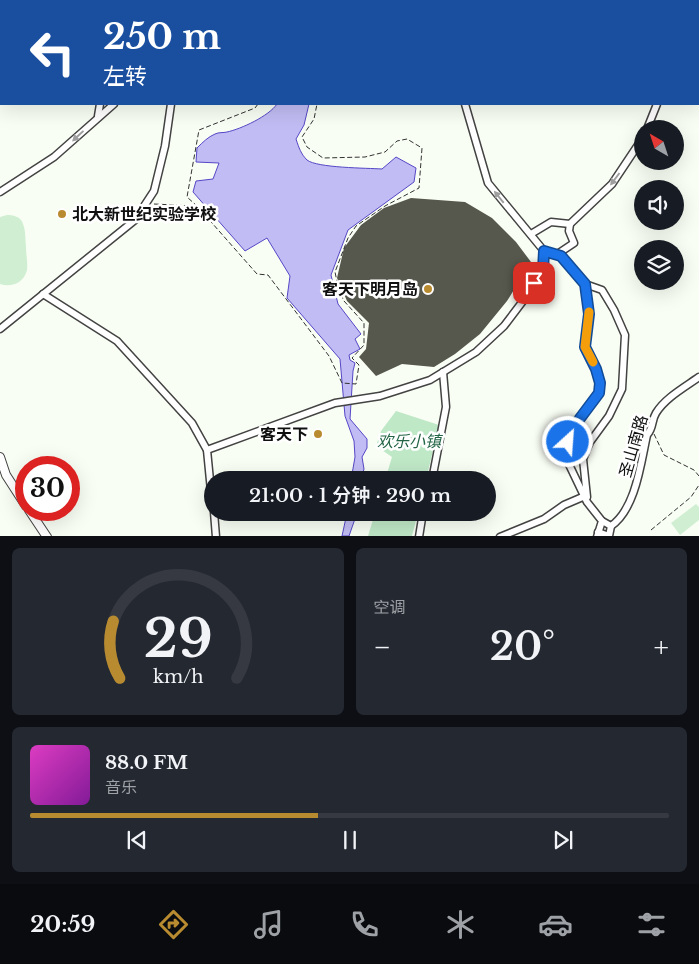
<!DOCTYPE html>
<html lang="zh">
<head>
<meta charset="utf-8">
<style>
  body { margin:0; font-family:"Libre Baskerville","Noto Sans SC",serif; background:#242831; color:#f1f3f6; height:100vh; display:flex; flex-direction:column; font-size:19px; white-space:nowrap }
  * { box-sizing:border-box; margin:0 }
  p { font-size:16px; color:#9ea1a6 }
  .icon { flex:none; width:28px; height:28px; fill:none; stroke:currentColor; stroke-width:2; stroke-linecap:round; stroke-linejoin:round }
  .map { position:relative; height:536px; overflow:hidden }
  .details { display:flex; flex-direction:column; gap:12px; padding:12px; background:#0d0f14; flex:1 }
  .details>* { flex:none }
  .banner { position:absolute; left:0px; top:0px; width:700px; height:105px; box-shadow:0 5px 20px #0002; background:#1a4fa0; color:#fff; overflow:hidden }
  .needle { width:32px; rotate:321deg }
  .controls { position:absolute; left:634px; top:120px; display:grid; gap:10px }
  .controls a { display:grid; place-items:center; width:50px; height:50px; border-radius:50%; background:#171b24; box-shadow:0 5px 20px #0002; font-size:25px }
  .speed { position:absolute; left:15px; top:456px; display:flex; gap:10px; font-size:25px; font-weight:700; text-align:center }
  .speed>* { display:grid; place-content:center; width:65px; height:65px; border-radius:50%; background:#171b24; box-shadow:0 5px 20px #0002; line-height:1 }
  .speed .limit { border:8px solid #d22; background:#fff; color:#111 }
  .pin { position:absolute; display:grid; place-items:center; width:42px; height:42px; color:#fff; margin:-21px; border-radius:10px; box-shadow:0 2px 8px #0006 }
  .me { position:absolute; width:55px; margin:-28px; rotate:26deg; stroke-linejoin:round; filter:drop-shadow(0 0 4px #0008) }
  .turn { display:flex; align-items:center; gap:18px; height:105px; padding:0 20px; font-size:22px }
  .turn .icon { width:65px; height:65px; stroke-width:2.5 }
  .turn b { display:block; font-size:35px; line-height:42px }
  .big { font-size:38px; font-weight:600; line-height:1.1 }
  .details .widget { flex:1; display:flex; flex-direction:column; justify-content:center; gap:8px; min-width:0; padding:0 18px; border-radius:8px; background:#242831 }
  .details .dial { align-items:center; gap:0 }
  .dial svg { height:130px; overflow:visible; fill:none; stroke:#363941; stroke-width:7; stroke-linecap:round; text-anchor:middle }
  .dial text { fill:#f1f3f6; stroke:none }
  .song { display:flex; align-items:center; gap:15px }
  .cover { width:60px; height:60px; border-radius:8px; background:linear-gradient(135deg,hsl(310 70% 55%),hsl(290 70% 35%)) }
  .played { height:5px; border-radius:2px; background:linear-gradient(90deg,#b98b30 45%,#363941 45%) }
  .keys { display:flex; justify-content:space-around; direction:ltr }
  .heat { display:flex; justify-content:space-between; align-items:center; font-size:28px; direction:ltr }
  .details .tiles { flex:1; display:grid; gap:12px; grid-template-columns:1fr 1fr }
  .widget:last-child { grid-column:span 2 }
  .trip { position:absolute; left:204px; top:471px; width:292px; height:50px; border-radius:25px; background:#171b24; box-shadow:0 5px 20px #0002; font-weight:600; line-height:50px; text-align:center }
  .tab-bar { display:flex; height:80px; justify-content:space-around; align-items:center; background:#090b0e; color:#9ea1a6 }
  .tab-bar .icon { width:35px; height:35px }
  .tab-bar .active { color:#b98b30 }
  .tab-bar b { font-size:22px; color:#f1f3f6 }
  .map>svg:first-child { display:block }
</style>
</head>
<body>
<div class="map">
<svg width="699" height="537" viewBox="0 0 699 537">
  <rect width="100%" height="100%" fill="#f9fef4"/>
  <!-- green -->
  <g fill="#bfe8c7">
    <polygon points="396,411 439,425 426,480 385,480 392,457 376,446 381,431"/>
    <polygon points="375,513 418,513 412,536 368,536"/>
  </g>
  <!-- pitch -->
  <g fill="#d0efd2">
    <path d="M7,215C12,215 18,216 21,220C26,227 25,238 26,247C26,254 28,263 27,270C24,283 11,288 0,284V217Z"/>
    <polygon points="696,504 699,507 699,520 680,535 671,523"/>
  </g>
  <!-- water -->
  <g fill="#c1bcf3" stroke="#5547c6">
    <path d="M277,104H309L304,125L296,139C299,148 301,154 307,160C317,168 367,168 382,169L396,157L416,168L414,182L348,230L331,275L338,304L361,334L355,339L360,349L349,355L350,360L355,363L353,371L350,419L367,439V448L362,457L364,469L361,480H351L355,457L354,441L345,416L340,359L287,298L290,276L267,238L245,251L193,192L196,181L213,179L219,163L196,162L197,148C203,142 208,137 215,134C219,132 223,133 227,132C241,129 269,116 277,104Z"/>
    <polygon points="347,513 357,513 349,536 342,536"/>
  </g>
  <!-- building -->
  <polygon fill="#57584d" points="411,198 465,202 492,218 516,242 531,262 507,301 480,334 455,354 434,367 402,364 376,376 359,357 366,349 369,323 347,301 337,278 344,248 361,225 384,208"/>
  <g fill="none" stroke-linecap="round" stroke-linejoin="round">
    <!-- minor casing -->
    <g stroke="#434343" stroke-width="9">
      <g id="minor">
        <polyline points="464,0 465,1"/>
        <polyline points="176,1 177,0"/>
        <polyline points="290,1 290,0"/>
        <polyline points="470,1 472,0"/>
        <polyline points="680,1 680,0"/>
        <polyline points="465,104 488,183 544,251 561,256 585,284 589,313 585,347 596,369 600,383 599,393 572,429 564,454 587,502 602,521 597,537"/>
        <polyline points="98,116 100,104"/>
        <polyline points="647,129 657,104"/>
        <polyline points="0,192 54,157 114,104"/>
        <polyline points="531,234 551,222 570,224"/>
        <polyline points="556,255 574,243 569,231 570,224 612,184 642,139"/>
        <polyline points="585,284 602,290 614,310 625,335 622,389 609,416 590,442 583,459 587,497"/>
        <polyline points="43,294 117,341 192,423 207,450 212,501"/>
        <polyline points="0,329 135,220 154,191 165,146 171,104"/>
        <polyline points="207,450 335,403 380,396 430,380 476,352 504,326 526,297 543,270 544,251"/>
        <polyline points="432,480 446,407 443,372"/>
        <polyline points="214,512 216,537"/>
        <path d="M602,521L611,526C636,509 641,462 647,435C654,427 651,421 656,413C665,398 685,387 699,377"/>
        <polyline points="598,532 609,536 611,526"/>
        <polyline points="419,537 423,512"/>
        <polyline points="500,537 544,519 564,505 585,496"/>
      </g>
    </g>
    <!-- tertiary casing -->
    <g stroke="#434343" stroke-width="10">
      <g id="tertiary">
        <polyline points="0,457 6,475 26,506"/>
        <polyline points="29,510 47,537"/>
      </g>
    </g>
    <!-- path -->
    <g stroke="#323232" stroke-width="1" stroke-dasharray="5 2.5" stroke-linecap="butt">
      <polyline points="258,104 255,108 199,130 187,197 197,206 257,274 268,275 329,356 342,383 356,384 359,365 352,358 364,345 364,323 344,301 339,291 335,272 348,238 356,226 385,206 419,188 422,148 407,139 397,141 385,152 365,157 323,158 307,147 302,137 314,119 317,104"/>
      <polyline points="154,204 195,206"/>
      <polyline points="654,434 664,455 694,470 699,476"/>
      <polyline points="651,530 691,497 699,485"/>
    </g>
    <!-- minor -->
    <use href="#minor" stroke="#fff" stroke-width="6"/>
    <!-- tertiary -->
    <use href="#tertiary" stroke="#fff" stroke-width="8"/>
  </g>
  <!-- one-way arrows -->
  <defs><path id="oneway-solid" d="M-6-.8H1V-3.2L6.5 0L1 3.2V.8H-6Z" transform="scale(1.25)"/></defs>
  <g fill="#9f9f9f">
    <use href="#oneway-solid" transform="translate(78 136) rotate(137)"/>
    <use href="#oneway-solid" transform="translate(615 179) rotate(127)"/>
    <use href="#oneway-solid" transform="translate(499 197) rotate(-129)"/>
  </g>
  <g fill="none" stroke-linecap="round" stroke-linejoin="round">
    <!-- route casing -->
    <g stroke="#114b97" stroke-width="12">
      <polyline id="route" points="534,283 543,270 544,251 561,256 585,284 589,314 585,347 596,369 600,383 599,393 572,429 568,442"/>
    </g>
    <!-- route -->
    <use href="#route" stroke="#1a73e8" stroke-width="9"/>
    <!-- slow -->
    <polyline stroke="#f59e0b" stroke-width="9" points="589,312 585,347 593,362"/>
  </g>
  <!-- markers -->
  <g fill="#b98b30" stroke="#fff" stroke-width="2">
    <circle cx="62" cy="214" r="5"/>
    <circle cx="428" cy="289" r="5"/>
    <circle cx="318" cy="434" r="5"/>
  </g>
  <g text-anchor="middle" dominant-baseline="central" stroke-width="5" stroke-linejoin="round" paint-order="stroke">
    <!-- poi labels -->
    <g font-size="16" font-weight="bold" fill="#101010" stroke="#fff" text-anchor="end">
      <text x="72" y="214" text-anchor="start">北大新世纪实验学校</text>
      <text x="418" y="289">客天下明月岛</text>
      <text x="308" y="434">客天下</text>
    </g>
    <!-- park labels -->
    <g font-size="16" font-style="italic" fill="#236545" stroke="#fff">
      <text x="409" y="441">欢乐小镇</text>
    </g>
    <!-- street labels -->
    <g font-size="16" fill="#101010" stroke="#fff">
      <text transform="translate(633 446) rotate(-74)">圣山南路</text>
    </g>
  </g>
</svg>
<div class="controls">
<a><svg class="needle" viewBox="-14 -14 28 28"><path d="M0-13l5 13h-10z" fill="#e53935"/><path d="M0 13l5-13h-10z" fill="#9ea1a6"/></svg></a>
<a><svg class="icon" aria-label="sound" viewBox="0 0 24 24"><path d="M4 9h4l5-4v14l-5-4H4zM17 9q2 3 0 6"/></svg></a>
<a><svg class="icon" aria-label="layers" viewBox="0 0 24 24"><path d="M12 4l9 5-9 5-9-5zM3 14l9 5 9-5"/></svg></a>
</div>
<div class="speed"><div class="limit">30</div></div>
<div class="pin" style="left:534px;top:283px;background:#d93025"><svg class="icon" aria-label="arrive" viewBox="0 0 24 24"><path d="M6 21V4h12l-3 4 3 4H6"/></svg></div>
<svg class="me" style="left:568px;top:442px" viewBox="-20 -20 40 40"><circle r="17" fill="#1a73e8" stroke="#fff" stroke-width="3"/><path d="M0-11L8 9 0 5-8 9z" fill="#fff"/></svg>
<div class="trip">21:00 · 1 分钟 · 290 m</div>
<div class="banner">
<div class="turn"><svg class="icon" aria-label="left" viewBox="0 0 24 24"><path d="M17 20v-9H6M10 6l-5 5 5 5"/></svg><div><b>250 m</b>左转</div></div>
</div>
</div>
<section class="details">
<div class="tiles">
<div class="widget dial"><svg viewBox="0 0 100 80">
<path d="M14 69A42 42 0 1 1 86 69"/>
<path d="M14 69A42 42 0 0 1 10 34" stroke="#b98b30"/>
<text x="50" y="56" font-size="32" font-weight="700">29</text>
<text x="50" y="72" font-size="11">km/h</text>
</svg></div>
<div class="widget"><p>空调</p>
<div class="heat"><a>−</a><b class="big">20°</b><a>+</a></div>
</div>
<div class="widget">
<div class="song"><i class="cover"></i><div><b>88.0 FM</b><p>音乐</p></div></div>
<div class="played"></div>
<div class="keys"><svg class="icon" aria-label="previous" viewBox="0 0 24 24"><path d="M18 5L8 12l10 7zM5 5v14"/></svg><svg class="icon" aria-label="pause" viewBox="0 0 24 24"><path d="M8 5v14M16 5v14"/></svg><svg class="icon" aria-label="next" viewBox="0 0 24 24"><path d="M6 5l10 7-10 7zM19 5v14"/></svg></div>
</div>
</div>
</section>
<nav class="tab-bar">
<b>20:59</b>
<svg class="icon active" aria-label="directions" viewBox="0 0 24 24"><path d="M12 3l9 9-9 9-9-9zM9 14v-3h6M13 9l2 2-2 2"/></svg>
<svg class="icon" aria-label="music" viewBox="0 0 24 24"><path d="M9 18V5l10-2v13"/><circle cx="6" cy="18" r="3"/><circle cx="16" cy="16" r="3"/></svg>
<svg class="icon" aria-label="phone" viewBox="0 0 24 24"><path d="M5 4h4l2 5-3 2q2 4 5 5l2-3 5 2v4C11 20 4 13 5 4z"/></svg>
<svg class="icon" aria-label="climate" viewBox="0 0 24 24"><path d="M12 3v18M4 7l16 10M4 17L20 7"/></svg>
<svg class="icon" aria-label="car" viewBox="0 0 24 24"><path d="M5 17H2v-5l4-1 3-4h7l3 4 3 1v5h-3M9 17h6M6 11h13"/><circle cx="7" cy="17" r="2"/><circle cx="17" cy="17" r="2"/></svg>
<svg class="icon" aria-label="filters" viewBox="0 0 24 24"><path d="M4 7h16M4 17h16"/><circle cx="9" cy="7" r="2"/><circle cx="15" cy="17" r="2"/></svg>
</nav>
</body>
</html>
